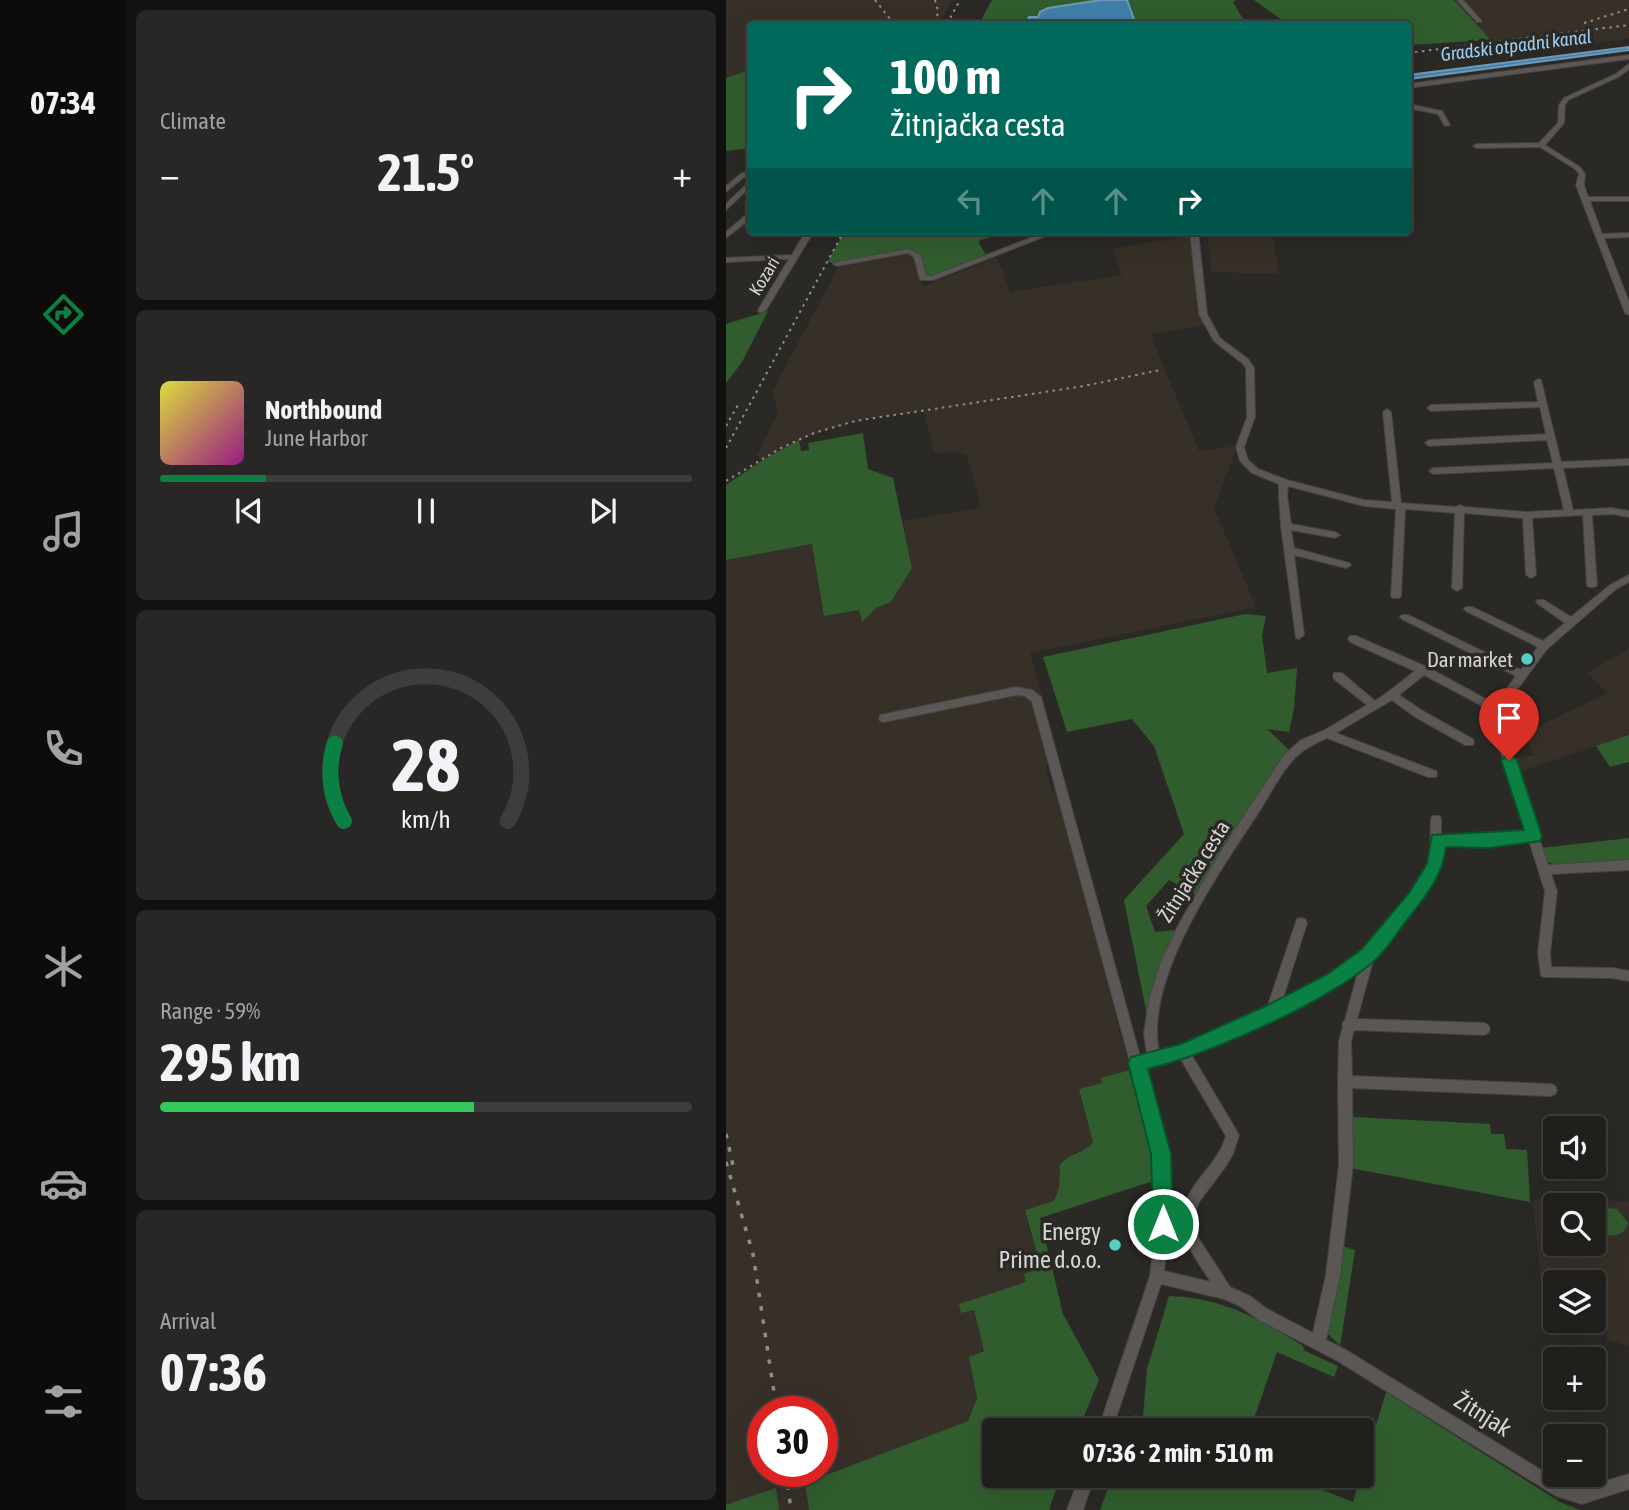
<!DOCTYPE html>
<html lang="en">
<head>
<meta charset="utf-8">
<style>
  body { margin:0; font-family:"Asap Condensed",sans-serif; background:#282725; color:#f1f3f6; height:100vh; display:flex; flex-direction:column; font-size:26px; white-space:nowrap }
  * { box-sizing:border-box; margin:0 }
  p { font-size:23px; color:#a2a2a3 }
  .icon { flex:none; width:38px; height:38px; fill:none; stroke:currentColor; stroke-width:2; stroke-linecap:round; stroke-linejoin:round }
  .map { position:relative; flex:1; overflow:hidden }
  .panel { display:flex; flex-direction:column; gap:10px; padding:10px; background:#12110f; width:600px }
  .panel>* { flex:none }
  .hud { position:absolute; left:21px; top:21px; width:665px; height:214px; border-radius:7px; box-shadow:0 7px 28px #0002,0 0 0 2px #3d3d3b; background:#00695c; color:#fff; overflow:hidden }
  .controls { position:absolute; left:817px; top:1116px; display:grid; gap:14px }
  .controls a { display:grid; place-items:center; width:63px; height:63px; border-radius:7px; background:#201f1c; box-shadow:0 7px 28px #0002,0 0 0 2px #3d3d3b; font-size:35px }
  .speed { position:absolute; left:21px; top:1396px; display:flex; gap:14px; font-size:35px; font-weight:700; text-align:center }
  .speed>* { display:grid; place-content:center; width:91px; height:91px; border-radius:50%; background:#201f1c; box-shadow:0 7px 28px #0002,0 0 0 2px #3d3d3b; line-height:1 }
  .speed .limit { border:10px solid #d22; background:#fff; color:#111 }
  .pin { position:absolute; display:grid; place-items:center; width:60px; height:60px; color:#fff; margin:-72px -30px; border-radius:50% 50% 50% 0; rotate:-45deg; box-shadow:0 0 7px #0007 }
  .pin .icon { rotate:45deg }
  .me { position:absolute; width:77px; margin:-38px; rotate:0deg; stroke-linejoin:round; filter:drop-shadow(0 0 5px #0008) }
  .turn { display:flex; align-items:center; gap:24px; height:147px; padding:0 28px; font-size:32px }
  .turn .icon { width:91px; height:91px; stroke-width:2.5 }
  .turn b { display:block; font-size:49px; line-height:60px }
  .lanes { display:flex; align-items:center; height:66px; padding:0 28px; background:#0003; justify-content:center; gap:35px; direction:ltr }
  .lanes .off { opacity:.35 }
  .big { font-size:52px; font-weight:700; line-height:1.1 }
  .panel .tile { flex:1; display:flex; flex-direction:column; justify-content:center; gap:10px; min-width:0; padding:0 24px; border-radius:10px; background:#282725 }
  .panel .dial { align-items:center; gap:0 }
  .dial svg { height:182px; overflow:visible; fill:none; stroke:#3d3d3b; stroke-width:7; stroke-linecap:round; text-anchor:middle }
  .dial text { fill:#f1f3f6; stroke:none }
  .song { display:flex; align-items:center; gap:21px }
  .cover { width:84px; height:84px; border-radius:10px; background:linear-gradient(135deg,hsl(60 70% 55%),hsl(310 70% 35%)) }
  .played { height:7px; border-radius:4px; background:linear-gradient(90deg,#0b8043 20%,#3d3d3b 20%) }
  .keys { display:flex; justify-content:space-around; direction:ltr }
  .heat { display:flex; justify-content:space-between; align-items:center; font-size:38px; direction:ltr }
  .charge { height:10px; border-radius:5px; background:linear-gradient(90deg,#34c759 59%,#3d3d3b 0) }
  .trip { position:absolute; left:256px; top:1418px; width:392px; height:70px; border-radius:7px; background:#201f1c; box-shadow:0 7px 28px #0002,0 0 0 2px #3d3d3b; font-weight:700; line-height:70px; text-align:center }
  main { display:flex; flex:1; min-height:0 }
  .dock { display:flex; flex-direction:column; width:126px; justify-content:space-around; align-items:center; background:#0d0c0b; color:#a2a2a3 }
  .dock .icon { width:49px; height:49px }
  .dock .on { color:#0b8043 }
  .dock b { font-size:32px; color:#f1f3f6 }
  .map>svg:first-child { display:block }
</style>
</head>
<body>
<main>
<nav class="dock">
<b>07:34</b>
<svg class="icon on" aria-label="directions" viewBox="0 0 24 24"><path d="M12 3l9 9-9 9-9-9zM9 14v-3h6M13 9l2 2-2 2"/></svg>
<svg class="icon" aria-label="music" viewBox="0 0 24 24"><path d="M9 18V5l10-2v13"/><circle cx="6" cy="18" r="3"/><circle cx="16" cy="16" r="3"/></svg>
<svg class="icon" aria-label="phone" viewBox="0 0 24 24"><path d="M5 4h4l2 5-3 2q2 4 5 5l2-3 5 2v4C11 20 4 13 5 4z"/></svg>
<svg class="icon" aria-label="climate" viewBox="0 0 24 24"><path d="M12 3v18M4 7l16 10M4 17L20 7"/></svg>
<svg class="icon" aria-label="car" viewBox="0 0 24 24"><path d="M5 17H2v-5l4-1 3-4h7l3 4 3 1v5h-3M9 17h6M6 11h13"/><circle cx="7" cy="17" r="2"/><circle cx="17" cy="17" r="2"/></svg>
<svg class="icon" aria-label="filters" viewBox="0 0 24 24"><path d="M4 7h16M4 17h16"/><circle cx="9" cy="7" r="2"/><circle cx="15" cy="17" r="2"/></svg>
</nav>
<section class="panel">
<div class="tile"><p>Climate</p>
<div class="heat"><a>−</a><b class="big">21.5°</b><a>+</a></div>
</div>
<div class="tile">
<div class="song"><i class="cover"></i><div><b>Northbound</b><p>June Harbor</p></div></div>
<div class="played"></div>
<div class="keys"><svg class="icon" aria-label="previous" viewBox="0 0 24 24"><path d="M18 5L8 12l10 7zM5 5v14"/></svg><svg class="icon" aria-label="pause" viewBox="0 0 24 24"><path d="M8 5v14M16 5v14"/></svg><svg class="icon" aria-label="next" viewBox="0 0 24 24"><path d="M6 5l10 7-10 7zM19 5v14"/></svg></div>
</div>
<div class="tile dial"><svg viewBox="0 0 100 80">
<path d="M14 69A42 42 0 1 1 86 69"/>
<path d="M14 69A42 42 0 0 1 10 35" stroke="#0b8043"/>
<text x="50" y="56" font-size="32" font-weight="700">28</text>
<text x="50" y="72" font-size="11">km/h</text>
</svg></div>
<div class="tile"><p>Range · 59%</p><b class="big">295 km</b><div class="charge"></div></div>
<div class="tile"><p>Arrival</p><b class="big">07:36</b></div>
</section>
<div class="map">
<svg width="903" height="1510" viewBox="0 0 903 1510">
  <rect width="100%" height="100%" fill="#2b2926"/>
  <!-- built -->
  <g fill="#363028" fill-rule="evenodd">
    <polygon points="0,0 226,0 214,24 24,24 24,70 0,78"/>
    <polygon points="728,0 903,0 903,39 779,55"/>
    <polygon points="481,231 546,231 553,274 485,272"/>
    <path d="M465,236L472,305L479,325L424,334L473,451L511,446L488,508L530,607L304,653L330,747L320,750L323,762L320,770L326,792L330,791L404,1070L375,1078L376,1083L353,1089L367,1142L363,1147L350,1152L333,1171V1188L328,1201L299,1210L312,1257L309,1265L300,1282L248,1310L258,1352L250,1389L251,1403L242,1421L80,1482L83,1510H0V560L86,544L98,616L134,610L136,621L150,608L165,602L186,568L177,521L255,508L241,455L227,451L208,454L198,412L151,417L102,429L73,440L37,460L31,455L52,412L46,392L113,266L141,262L163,255L187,253L197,287L271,257L284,292L396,275L386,249ZM37,1412H96V1472H37Z"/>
    <polygon points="903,648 903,735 790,773 785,759 809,755 797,734 882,693 861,674"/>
    <path d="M851,1198L903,1202V1346L881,1340V1322L868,1320V1283H830L829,1314L818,1313L807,1200ZM830,1206H868V1244H830Z"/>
  </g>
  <!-- green -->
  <g fill="#315d2e">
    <polygon points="266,0 375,0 345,4 312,17 303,17 301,24 253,24"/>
    <polygon points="401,0 510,0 507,2 520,24 414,24 409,22"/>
    <polygon points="528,0 728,0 765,40 683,45 682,24 569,24 553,18"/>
    <polygon points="24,70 24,148 0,151 0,78"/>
    <polygon points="119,231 266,231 270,235 252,241 261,257 211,276 199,277 192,254 183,249 135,260 105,263 102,261"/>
    <polygon points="42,311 16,362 0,383 0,324"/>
    <polygon points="137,433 142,469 167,478 186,568 165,602 150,608 136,622 133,610 98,616 86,544 0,560 0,485 37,460 73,440 75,451 83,450 82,443"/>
    <polygon points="519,614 540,616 536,636 541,673 571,668 568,709 563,732 541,729 563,750 470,895 443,880 420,906 429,932 449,930 442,958 421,1015 398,900 458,834 428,746 406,719 341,732 317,657"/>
    <polygon points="903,735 903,762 884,767 870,746"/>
    <polygon points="903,838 903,861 826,864 820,861 815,848"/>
    <path d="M404,1070L422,1133L430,1180L314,1218L337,1314L373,1380L352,1430H268V1475H335L323,1510H83L79,1483L242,1421L251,1398L243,1357L258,1351L248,1310L235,1313L233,1304L300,1282L298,1274L305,1271L312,1257L299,1210L328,1201L333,1188L334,1165C343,1153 359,1153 367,1142L353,1089L376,1083L375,1078Z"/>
    <polygon points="625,1117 764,1124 765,1134 778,1134 780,1149 801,1150 804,1202 624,1168"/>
    <path d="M868,1207L891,1209L902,1223C898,1239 881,1237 868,1232Z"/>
    <polygon points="616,1246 629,1250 614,1346 601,1333"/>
    <path d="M443,1296C498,1298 530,1318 576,1345L579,1351L612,1366L608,1377L551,1352L524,1430H403L409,1415L417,1417L421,1369Z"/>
    <polygon points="660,1392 834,1502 854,1510 374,1510 387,1475 559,1475 627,1502"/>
    <polygon points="50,1488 53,1510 0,1510 0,1505"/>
  </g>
  <!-- water -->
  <g fill="#417fa9" stroke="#6e98b5" stroke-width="2">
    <polygon points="375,0 401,0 409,22 435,24 301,24 303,17 312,17 314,12 322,8"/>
    <polygon points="903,47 903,50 683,79 683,75"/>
  </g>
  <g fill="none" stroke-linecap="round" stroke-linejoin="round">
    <!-- minor casing -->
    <g stroke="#464442" stroke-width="2">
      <g id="minor">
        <polygon points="731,0 737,0 755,20 755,22 751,22"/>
        <polygon points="903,55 903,59 682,88 682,84"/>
        <polygon points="903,64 903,69 894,76 842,100 839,105 838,123 819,145 854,167 859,174 858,185 862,197 903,197 903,201 864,201 876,234 903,233 903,237 878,238 903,302 903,315 899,313 850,185 853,174 849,169 814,147 750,148 747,146 750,144 813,143 832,123 833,105 838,98 890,74"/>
        <polygon points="682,104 716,111 724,125 719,126 712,114 682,108"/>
        <polygon points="16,173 24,174 24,178 18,177 0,192 0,186"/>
        <polygon points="24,181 24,187 0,210 0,204"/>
        <polygon points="21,214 24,214 24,219 0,238 0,232"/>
        <polygon points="80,231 88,231 40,310 36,312 33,312 32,310 63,259 0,262 0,258 66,255"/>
        <polygon points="322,231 333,231 207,280 194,280 188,257 182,253 111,266 107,264 111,262 183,249 195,256 200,276 206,276"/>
        <polygon points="464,231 472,231 481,314 494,338 522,359 528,368 529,417 518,447 522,460 532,469 561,480 638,500 666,502 657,412 661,409 665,412 675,503 730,507 734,505 738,507 801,512 838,510 828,468 707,474 703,471 707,468 827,463 821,440 703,446 699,443 703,440 820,434 814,407 705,411 701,408 705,405 812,402 808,382 812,379 815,380 835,462 903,459 903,465 837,468 847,510 886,508 903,511 903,517 886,514 866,515 871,585 869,587 863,587 861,585 857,515 806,518 810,575 805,578 800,575 797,518 738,513 736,588 731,591 726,588 729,513 679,509 675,596 673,598 667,598 665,596 670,509 638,506 562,486 561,496 565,524 609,532 614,535 609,538 565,530 568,548 623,563 625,565 620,568 568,555 578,635 573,639 570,638 555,526 553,496 553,484 526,473 514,461 510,447 521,417 520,368 516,363 488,341 473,314"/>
        <path d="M903,575V582L890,589L821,649L776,710L779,734L822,865L903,860V870L825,874L831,891L824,953L825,967L886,968L903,971V981L886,978L819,977L815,976L812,953L819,891L803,841L762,846L716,845V866L714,869L693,901L648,957L631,1019L758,1023L762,1025L764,1029L762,1033L758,1035L628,1030L625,1041L626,1076L825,1084L829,1086L831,1090L829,1094L825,1096L626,1088L627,1165L614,1275L600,1340L620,1350L838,1484L856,1488L903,1474V1489L856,1504L830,1496L610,1360L531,1319L514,1306L498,1299L435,1284L386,1430H372L424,1276L430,1224L429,1154L306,702L299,696L290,695L158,722L154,721L153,718L154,715L290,687L306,690L315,697L415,1060L417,1057L421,1055L418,1033L423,1000L434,964L453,924L495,851L558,755L575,740L597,731L641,705L608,679L607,676L608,673H616L649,701L662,692L689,671L624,642L622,639L624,636H630L701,667L769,704L790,676L676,619L674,617L676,615H682L795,670L812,647L740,611L738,609L740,607H746L817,641L839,623L812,604L810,602L812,600H818L845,617L884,585ZM698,675L766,711L769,734L800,832L762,836H715V819L714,816H706L705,819L704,865L685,895L639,951L605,975L556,1001L581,923L579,919L575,918L571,919L541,1008L456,1047L433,1052C418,979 492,874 531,815C542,798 552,777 566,761C575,750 588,744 601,738L702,777H710L711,774L710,771L610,733L666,700L689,717L739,745H747L748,742L747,739L697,711L673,695ZM633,968L619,1020L616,1024L617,1026L613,1041L612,1082L613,1165L600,1275L587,1333L541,1309L524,1296L504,1287L473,1239L469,1225L470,1210L473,1202L500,1166L507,1154L513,1135L465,1054C522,1029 582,1005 633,968ZM454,1058L500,1136C495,1153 485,1164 474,1178C441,1220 459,1243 485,1282L438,1271L444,1224L441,1154L417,1065L421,1067Z"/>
        <polygon points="354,1475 369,1475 357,1510 341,1510"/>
      </g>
    </g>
    <!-- minor -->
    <use href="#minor" fill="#5a5754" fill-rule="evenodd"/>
    <!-- rail-far1 -->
    <g stroke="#8f8d8a" stroke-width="2" stroke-dasharray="2.5 4.5" stroke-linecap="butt">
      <polyline points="149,0 168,24"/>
      <polyline points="209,0 212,11 210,24"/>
      <polyline points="858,23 903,9"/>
      <polyline points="221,24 234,0"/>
      <polyline points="682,53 903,25"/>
      <polyline points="0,426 13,403"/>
      <polyline points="0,448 118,231"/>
      <polyline points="0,481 55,448 88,433 129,421 358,386 434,370"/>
    </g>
    <!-- rail -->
    <g stroke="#8f8d8a" stroke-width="3.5" stroke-dasharray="4.5 9" stroke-linecap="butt">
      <polyline points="0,1134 8,1170"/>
      <polyline points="0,1162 27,1254 51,1412"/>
      <polyline points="60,1472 65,1510"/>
    </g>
  </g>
  <!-- route -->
  <path fill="#0b8043" stroke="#07532c" stroke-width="2" d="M783,754L791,760L816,836L814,841L762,848L720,847C717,874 701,895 684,916C672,931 661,950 647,962C597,1004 486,1053 422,1069L445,1154L447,1224L444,1231L437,1234L430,1231L427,1224L425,1154L402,1063L405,1057L455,1044L540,1006L602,974L636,949L683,893L701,864L706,835L798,830L775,760Z"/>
  <!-- markers -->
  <g fill="#56cec3" stroke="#2b2926" stroke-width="2.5">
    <circle cx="801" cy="659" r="7"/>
    <circle cx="389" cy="1245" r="7"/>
  </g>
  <g text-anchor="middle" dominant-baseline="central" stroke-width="7" stroke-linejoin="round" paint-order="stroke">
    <!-- far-street labels -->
    <g font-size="18" fill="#d6d4d2" stroke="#2b2926">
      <text transform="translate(38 276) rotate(-59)">Kozari</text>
    </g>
    <!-- far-water labels -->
    <g font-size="19" font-style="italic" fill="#9dcef2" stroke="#2b2926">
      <text transform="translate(790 45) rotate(-7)">Gradski otpadni kanal</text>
    </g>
    <!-- poi labels -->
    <g font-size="21" fill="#d6d4d2" stroke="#2b2926" text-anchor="end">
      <text x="787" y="659">Dar market</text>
    </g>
    <!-- street labels -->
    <g font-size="21" fill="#d6d4d2" stroke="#2b2926">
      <text transform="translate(467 871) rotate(-58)">Žitnjačka cesta</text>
    </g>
    <!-- near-poi labels -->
    <g font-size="24" fill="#d6d4d2" stroke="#2b2926" text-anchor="end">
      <text x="375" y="1231">Energy<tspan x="375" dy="28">Prime d.o.o.</tspan></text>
    </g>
    <!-- near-street labels -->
    <g font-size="24" fill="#d6d4d2" stroke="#2b2926">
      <text transform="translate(757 1414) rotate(32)">Žitnjak</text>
    </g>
  </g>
</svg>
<div class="controls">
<a><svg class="icon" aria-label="sound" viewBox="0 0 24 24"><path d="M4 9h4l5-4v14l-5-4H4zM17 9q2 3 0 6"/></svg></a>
<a><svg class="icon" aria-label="search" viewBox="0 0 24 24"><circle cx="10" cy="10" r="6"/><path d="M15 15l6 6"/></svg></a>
<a><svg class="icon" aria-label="layers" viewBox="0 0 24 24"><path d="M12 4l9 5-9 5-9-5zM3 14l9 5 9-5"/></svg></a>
<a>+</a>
<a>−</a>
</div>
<div class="speed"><div class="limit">30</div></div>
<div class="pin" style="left:783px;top:760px;background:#d93025"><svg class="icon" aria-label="arrive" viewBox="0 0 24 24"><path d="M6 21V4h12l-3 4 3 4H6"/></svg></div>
<svg class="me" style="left:437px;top:1224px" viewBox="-20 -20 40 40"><circle r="17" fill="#0b8043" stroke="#fff" stroke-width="3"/><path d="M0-11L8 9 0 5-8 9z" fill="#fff"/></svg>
<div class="trip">07:36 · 2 min · 510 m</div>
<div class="hud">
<div class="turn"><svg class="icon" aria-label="right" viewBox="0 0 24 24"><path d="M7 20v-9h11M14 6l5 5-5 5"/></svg><div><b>100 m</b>Žitnjačka cesta</div></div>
<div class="lanes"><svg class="icon off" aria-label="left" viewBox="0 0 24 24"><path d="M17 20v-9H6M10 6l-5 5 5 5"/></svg><svg class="icon off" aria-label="ahead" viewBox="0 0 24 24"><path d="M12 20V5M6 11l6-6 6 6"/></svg><svg class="icon off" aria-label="ahead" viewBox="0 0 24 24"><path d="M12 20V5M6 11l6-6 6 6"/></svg><svg class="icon" aria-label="right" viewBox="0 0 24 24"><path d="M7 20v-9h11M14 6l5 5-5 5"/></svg></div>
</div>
</div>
</main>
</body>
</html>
